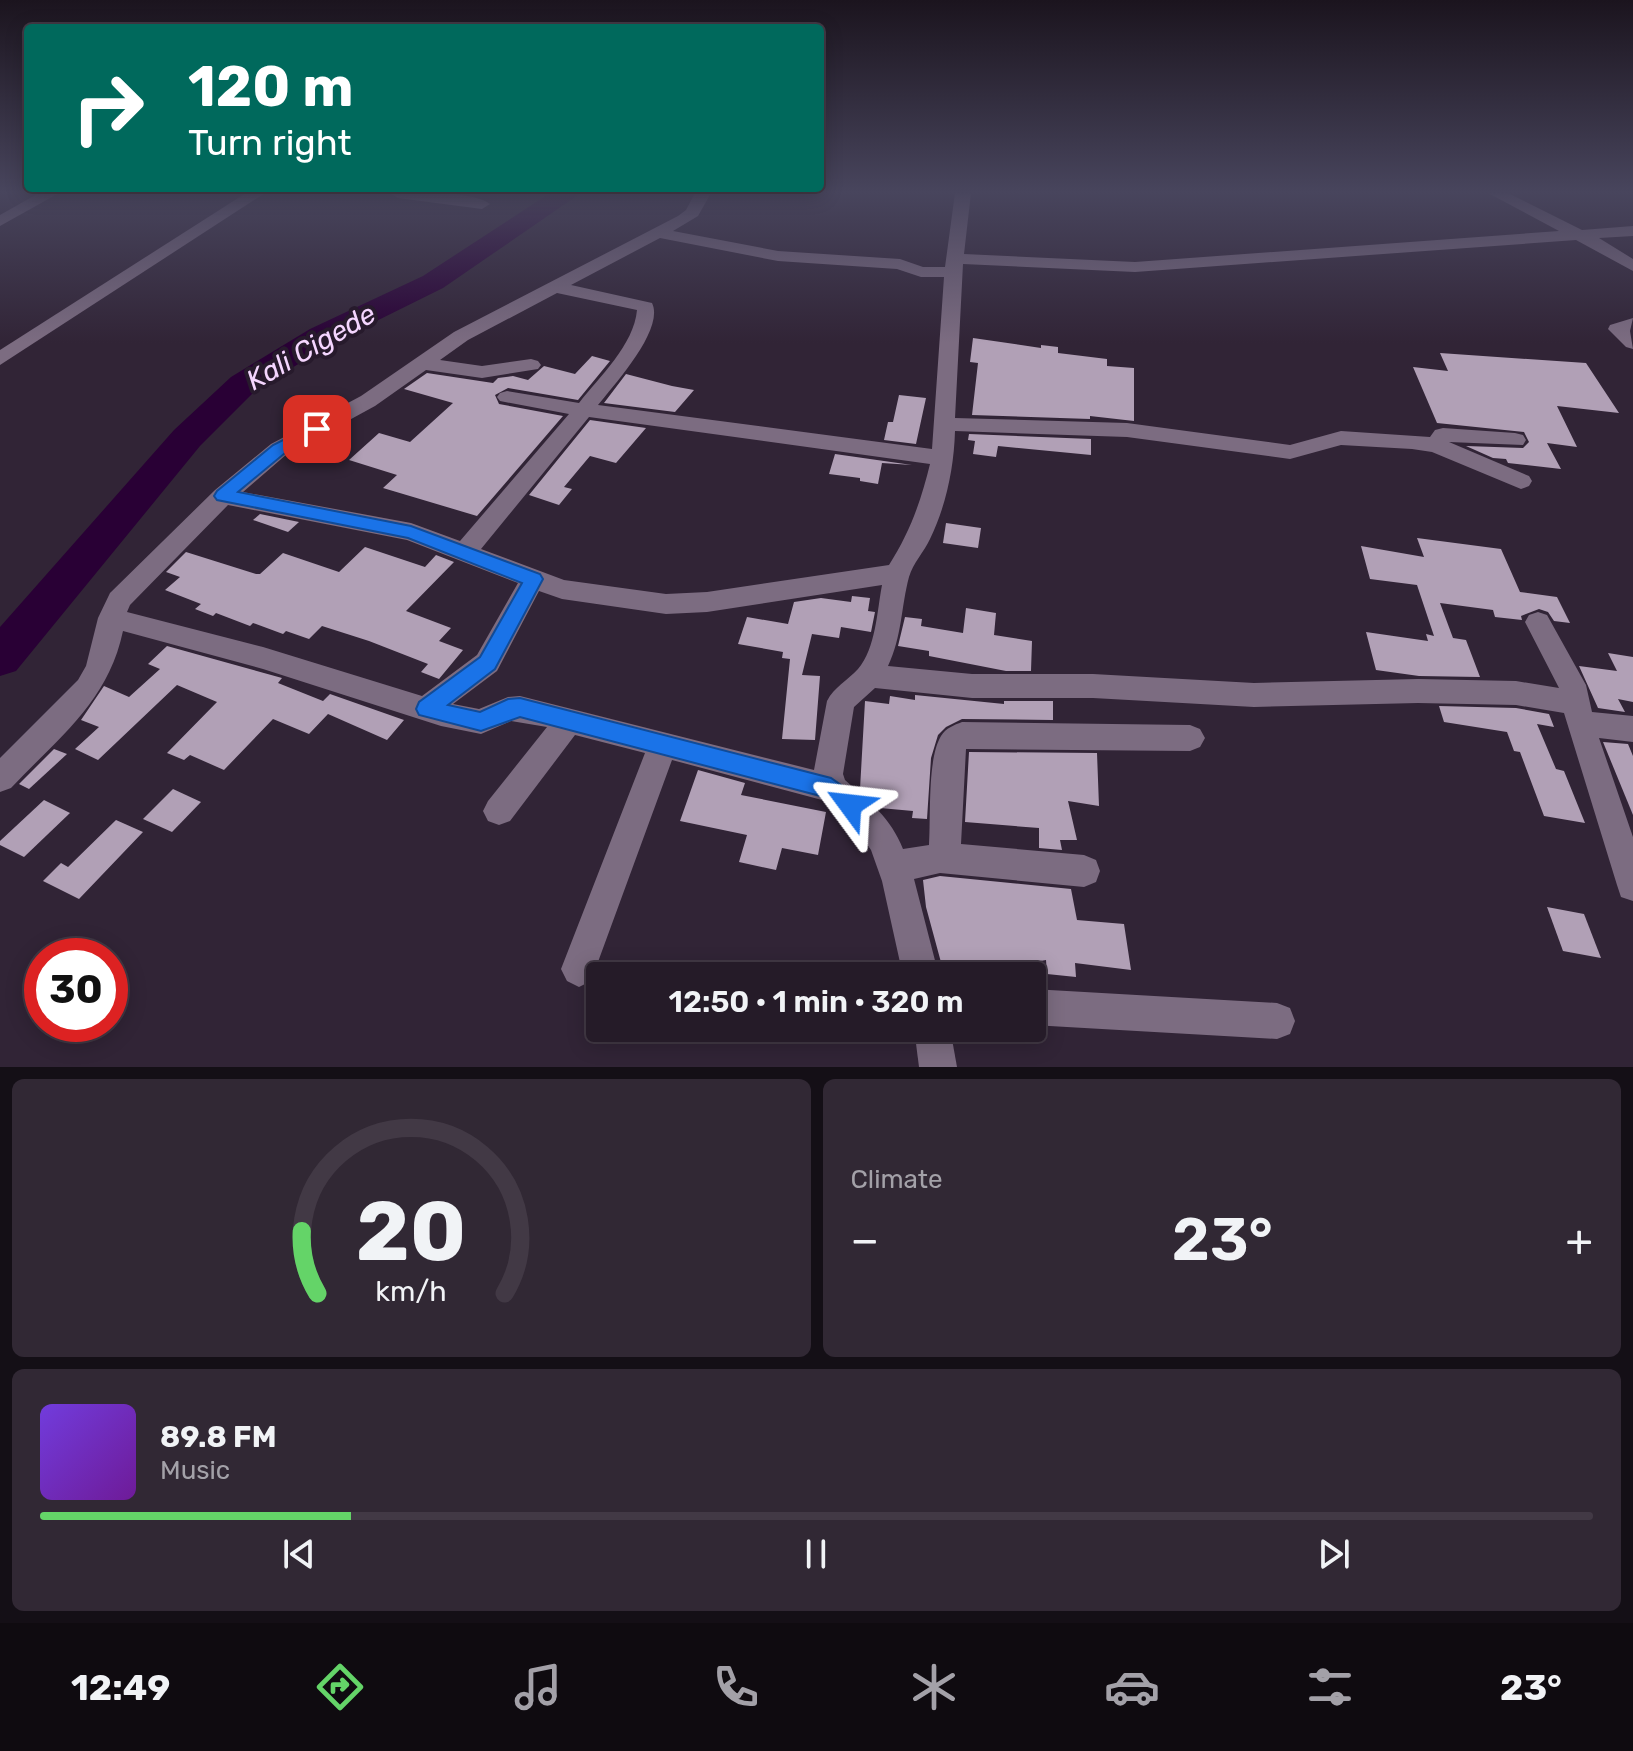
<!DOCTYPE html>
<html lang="en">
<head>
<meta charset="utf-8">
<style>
  body { margin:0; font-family:Rubik,sans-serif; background:#312834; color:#f1f3f6; height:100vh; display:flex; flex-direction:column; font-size:30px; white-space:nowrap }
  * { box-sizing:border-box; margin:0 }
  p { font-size:26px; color:#a3a1a8 }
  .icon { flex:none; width:44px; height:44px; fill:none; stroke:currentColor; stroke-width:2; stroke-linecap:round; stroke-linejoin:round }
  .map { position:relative; height:1067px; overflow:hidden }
  .panel { display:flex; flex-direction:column; gap:12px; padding:12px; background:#140f16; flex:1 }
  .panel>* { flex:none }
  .banner { position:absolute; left:24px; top:24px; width:800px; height:168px; border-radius:8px; box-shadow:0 4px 20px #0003,0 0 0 2px #423945; background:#00695c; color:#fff; overflow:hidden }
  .speed { position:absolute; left:24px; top:938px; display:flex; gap:16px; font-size:40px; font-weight:700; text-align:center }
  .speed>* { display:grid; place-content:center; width:104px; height:104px; border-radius:50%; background:#251b28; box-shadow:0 4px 20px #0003,0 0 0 2px #423945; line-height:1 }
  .speed .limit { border:12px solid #d22; background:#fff; color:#111 }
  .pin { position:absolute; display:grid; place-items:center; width:68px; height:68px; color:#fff; margin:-34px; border-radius:16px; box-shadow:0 4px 12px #0006 }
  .me { position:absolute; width:88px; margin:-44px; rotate:300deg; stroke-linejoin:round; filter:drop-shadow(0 0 6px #0008) }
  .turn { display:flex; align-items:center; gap:28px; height:168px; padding:0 32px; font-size:36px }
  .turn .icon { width:104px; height:104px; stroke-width:2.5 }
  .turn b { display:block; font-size:56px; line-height:68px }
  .big { font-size:60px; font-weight:600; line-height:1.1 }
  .panel .tile { flex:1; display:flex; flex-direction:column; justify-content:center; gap:12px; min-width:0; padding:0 28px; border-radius:12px; background:#312834 }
  .panel .dial { align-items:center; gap:0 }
  .dial svg { height:208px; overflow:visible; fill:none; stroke:#423945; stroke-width:7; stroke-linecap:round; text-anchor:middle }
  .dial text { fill:#f1f3f6; stroke:none }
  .song { display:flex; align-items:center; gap:24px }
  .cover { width:96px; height:96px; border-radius:12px; background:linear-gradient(135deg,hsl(260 70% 55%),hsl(280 70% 35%)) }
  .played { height:8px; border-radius:4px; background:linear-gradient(90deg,#64d468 20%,#423945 20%) }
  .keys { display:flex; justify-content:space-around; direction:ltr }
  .heat { display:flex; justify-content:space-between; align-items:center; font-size:44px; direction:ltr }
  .panel .tiles { flex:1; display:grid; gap:12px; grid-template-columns:1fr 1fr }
  .tile:last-child { grid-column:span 2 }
  .trip { position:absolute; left:586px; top:962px; width:460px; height:80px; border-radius:8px; background:#251b28; box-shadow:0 4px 20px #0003,0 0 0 2px #423945; font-weight:600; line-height:80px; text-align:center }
  .dock { display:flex; height:128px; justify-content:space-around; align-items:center; background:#0f0b10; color:#a3a1a8 }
  .dock .icon { width:56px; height:56px }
  .dock .active { color:#64d468 }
  .dock b { font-size:36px; color:#f1f3f6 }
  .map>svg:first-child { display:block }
</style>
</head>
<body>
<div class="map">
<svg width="1633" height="1067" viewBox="0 0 1633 1067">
  <rect width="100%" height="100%" fill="#312436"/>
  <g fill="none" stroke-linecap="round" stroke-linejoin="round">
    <!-- river -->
    <polygon fill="#290035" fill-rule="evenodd" points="550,193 581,193 443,288 332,343 255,391 200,446 16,671 0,676 0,627 174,430 231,377 310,329 423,276"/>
  </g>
  <!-- building -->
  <g fill="#b1a0b6">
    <polygon points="973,338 1041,348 1041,345 1058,347 1058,353 1107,359 1107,366 1134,368 1134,421 1090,416 1090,419 972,415 978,363 970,362"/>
    <polygon points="1440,353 1586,363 1619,413 1557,406 1577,447 1547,443 1561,469 1508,463 1506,459 1493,458 1466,446 1523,448 1529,442 1524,432 1437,423 1413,367 1448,371"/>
    <polygon points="592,356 610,361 578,400 508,388 495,395 499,404 563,416 477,516 383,488 397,475 349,460 379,433 410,442 453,403 404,389 427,373 493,383 498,378 513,376 528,380 544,366 575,374"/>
    <polygon points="626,374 672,386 694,390 675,412 604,403"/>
    <polygon points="899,395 926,398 916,444 884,440 888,422 893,422"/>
    <polygon points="590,420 646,428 616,463 590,456 564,487 572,489 559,505 529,495"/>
    <polygon points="969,434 1091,439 1091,455 998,446 996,457 973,454 975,441 968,440"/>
    <polygon points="835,454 912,465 882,463 878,484 860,481 860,478 829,474"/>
    <polygon points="260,514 299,522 288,532 253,520"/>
    <polygon points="946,523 981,528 978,548 943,543"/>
    <polygon points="1417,538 1501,549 1520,592 1557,597 1570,623 1554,621 1548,612 1539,609 1521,616 1522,620 1495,617 1493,610 1440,603 1453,638 1466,640 1480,677 1419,676 1376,670 1366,632 1428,641 1426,634 1434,636 1417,585 1370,579 1361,546 1424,557"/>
    <polygon points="365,547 425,567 436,555 454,562 406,611 451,628 439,641 463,650 439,679 421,672 428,664 369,641 322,626 309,639 286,631 283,634 253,623 250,626 216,613 213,616 195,609 201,604 165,590 180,577 166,572 186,552 256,574 260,574 283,553 339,572"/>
    <polygon points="852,596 870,598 868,611 875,612 871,632 841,627 839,638 812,634 802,675 820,676 815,740 782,739 790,659 782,658 783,652 738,644 747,617 788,624 794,602 821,598 851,602"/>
    <polygon points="966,608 996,613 994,635 1032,641 1031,671 1006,671 929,656 929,651 898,646 905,617 922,619 921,626 963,633"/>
    <polygon points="167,646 282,678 278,683 323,701 330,694 404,720 387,740 328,714 309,734 273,719 224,770 190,755 184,760 167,753 217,702 177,685 98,760 75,749 99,727 81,720 104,686 129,697 160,669 148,664"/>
    <polygon points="1608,653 1633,657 1633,702 1618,699 1625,712 1598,708 1579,666 1617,671"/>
    <polygon points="915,695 1004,704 1004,701 1053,701 1053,720 962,719 946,727 938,735 931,758 927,819 912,818 913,811 880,808 860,789 865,701 889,704 890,696 915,700"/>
    <polygon points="1439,706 1516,708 1549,714 1554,727 1537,724 1556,769 1564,771 1585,823 1544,816 1520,752 1514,751 1507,732 1444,722"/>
    <polygon points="1603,742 1628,744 1633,756 1633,815"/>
    <polygon points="54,749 67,754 29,789 19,784"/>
    <polygon points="969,752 1097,753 1099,806 1068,801 1077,840 1060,840 1062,850 1039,848 1039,828 965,822"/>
    <polygon points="698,770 745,783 741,795 826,812 818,855 782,848 776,870 739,862 747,835 680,821"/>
    <polygon points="173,789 201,802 172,832 143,819"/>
    <polygon points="44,800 70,813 24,857 0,845 0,841"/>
    <polygon points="116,820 143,832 79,899 43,881 61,863 68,867"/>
    <polygon points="940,876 1071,889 1077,920 1124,924 1131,970 1075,963 1076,977 1047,974 1046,960 974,972 971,960 942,966 926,907 923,880"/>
    <polygon points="1547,907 1584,914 1601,958 1563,951"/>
  </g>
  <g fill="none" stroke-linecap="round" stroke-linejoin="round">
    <!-- street -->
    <g fill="#7c6c81" fill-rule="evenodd">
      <polygon points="39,193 59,193 0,226 0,215"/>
      <polygon points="246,193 265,193 0,365 0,350"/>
      <path d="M390,193C414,193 472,190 490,204L482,209L398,198Z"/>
      <path d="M695,193H711L698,216L673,231L778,251L900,259L923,267H945L955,193H971L964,254L1135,262L1559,231L1488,193H1508L1582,230L1633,226V236L1599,238L1633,259V271L1576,240L1135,272L963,264L955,418L1127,423L1290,445L1341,431L1430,437L1435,430L1443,428L1515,433L1523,435L1526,440L1523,445L1449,442L1529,476L1532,481L1529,486L1521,489L1432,452L1412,449L1341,445L1290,459L1127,437L955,431C954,468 946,506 930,539C924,552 913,563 909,577C901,607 902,637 888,666L972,674H1093L1254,683L1418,679L1516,681L1559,688L1525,622L1529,615L1538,612L1547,615L1586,685L1592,712L1633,716V742L1599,738L1633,837V901L1621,897L1617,885L1564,713L1516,705L1418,703L1254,707L1093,698H972L875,688L854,707L843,774L845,780C869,801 891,818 903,849L929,845C931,818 927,759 941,736C946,728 954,725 962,722L1190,725L1200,729L1205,738L1200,747L1190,751L966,749L961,844L1084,855L1096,860L1100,871L1096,882L1084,887L940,873L914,879L939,976H903L882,881L871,850L856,828L822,800L672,760L591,981L579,987L567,981L561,969L645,753L575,735L510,821L499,825L488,821L483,811L488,801L547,727L511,721L481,734L441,726L263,669L123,631C108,702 59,737 11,788L0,792V758L78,680L86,666L98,618L110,593L215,490L271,444L361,396L454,332L678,216L686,210ZM660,238L778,261L897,269L921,277H944L932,449L598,405C614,385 665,329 652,303L571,285ZM557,293L637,310C634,345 599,377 579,403L507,391L500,393L497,397L500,401L569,414L460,541L411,523L243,492L287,454L375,406L426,370L482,378L538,369L541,365L538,361L531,359L482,366L440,360L468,340ZM589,417L930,464C921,501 910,532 889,565L707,592L666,594L564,580L481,549ZM228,505L407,540L518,583L477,655L422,696L263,647L127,612L130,605ZM882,585C877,611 876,648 858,669C847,681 834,687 827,701L814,770L520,696L508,697L479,709L453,704L497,671L539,591L562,599L666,614L707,612Z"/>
      <polygon points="1633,318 1630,331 1633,349 1626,347 1608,329 1610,325"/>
      <polygon points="1032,989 1277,1003 1290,1008 1295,1021 1290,1034 1277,1039 1032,1025"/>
      <polygon points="914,1028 950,1028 957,1067 919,1067"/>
    </g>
  </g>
  <!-- sky -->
  <linearGradient id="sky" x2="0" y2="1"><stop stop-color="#1b141e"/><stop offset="0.56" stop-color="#48455d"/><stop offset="1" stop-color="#48455d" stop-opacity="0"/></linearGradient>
  <rect width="1633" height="343" fill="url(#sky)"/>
  <!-- route -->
  <polygon fill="#1a73e8" stroke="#114b97" stroke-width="2" points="317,423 325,429 323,432 285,453 238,492 411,526 540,574 543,579 495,669 448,705 480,712 508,699 520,698 831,778 858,797 862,805 858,812 850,815 824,797 520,717 481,731 419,715 416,709 419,702 480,657 522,583 408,538 217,500 214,496 217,491 273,445"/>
  <g text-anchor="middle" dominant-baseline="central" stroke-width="8" stroke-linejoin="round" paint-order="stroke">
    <!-- water labels -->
    <g font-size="28" font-style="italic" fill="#f5d6ff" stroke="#271a2c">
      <text transform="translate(311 347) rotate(-30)">Kali Cigede</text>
    </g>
  </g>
</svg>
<div class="speed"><div class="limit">30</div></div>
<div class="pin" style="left:317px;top:429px;background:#d93025"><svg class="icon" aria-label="arrive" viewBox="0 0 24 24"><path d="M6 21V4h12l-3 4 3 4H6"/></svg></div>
<svg class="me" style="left:850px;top:805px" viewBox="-20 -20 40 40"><path d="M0-17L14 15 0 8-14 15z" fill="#1a73e8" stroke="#fff" stroke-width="4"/></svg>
<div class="trip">12:50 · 1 min · 320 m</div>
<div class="banner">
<div class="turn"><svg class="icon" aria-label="right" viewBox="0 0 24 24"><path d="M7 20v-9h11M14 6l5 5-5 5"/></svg><div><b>120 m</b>Turn right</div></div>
</div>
</div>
<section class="panel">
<div class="tiles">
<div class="tile dial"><svg viewBox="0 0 100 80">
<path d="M14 69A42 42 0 1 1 86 69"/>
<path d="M14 69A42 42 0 0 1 8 45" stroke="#64d468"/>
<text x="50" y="56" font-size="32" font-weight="700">20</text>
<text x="50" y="72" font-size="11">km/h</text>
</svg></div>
<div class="tile"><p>Climate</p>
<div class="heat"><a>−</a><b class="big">23°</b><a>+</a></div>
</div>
<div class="tile">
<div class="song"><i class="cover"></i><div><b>89.8 FM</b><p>Music</p></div></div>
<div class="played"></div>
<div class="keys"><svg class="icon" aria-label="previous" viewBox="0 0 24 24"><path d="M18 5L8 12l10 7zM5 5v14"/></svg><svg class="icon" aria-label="pause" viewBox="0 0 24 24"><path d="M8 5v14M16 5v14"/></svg><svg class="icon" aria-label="next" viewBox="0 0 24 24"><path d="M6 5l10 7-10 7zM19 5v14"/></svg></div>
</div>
</div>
</section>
<nav class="dock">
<b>12:49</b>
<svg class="icon active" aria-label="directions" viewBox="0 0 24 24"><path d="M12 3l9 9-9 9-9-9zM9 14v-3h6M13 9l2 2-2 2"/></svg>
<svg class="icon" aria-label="music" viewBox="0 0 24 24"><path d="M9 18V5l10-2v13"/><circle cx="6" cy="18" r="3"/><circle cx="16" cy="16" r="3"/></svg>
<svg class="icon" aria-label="phone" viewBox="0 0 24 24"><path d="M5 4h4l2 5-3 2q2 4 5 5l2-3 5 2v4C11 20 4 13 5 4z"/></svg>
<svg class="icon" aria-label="climate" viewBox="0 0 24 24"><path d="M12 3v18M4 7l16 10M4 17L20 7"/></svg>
<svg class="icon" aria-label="car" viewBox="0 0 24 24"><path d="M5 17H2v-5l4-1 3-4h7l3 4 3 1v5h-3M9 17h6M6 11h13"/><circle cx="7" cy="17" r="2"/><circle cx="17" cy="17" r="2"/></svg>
<svg class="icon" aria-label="filters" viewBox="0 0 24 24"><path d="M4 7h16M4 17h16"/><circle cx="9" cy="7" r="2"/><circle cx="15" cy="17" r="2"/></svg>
<b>23°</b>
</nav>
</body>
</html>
